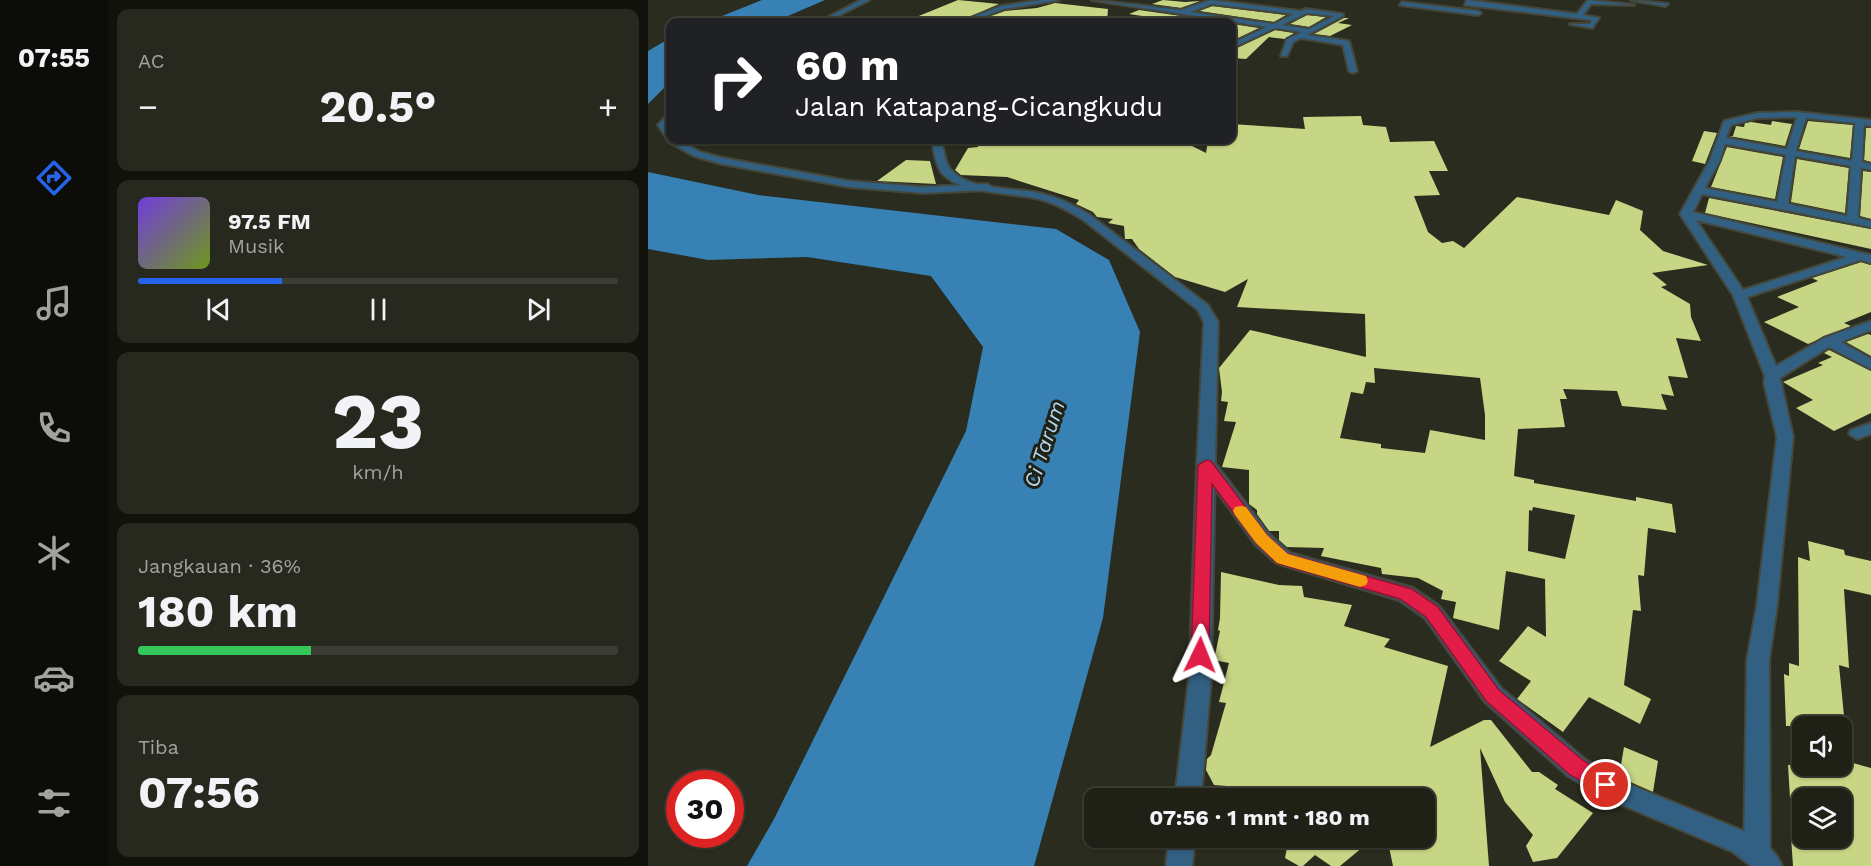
<!DOCTYPE html>
<html lang="id">
<head>
<meta charset="utf-8">
<style>
  body { margin:0; font-family:"Work Sans",sans-serif; background:#27291f; color:#f1f3f6; height:100vh; display:flex; flex-direction:column; font-size:22px; white-space:nowrap }
  * { box-sizing:border-box; margin:0 }
  p { font-size:20px; color:#a1a3a1 }
  .icon { flex:none; width:33px; height:33px; fill:none; stroke:currentColor; stroke-width:2; stroke-linecap:round; stroke-linejoin:round }
  .map { position:relative; flex:1; overflow:hidden }
  .drawer { display:flex; flex-direction:column; gap:9px; padding:9px; background:#11120c; width:540px }
  .drawer>* { flex:none }
  .banner { position:absolute; left:18px; top:18px; width:570px; height:126px; border-radius:12px; box-shadow:0 2px 4px #0004,0 0 0 2px #3c3e35; background:#202124; color:#fff; overflow:hidden }
  .controls { position:absolute; left:1144px; top:716px; display:grid; gap:12px }
  .controls a { display:grid; place-items:center; width:60px; height:60px; border-radius:12px; background:#1f2116; box-shadow:0 2px 4px #0004,0 0 0 2px #3c3e35; font-size:30px }
  .speed { position:absolute; left:18px; top:770px; display:flex; gap:12px; font-size:30px; font-weight:700; text-align:center }
  .speed>* { display:grid; place-content:center; width:78px; height:78px; border-radius:50%; background:#1f2116; box-shadow:0 2px 4px #0004,0 0 0 2px #3c3e35; line-height:1 }
  .speed .limit { border:9px solid #d22; background:#fff; color:#111 }
  .pin { position:absolute; display:grid; place-items:center; width:51px; height:51px; color:#fff; margin:-26px; border:3px solid #fff; border-radius:50%; box-shadow:0 2px 6px #0007 }
  .me { position:absolute; width:66px; margin:-33px; rotate:2deg; stroke-linejoin:round; filter:drop-shadow(0 0 4px #0008) }
  .turn { display:flex; align-items:center; gap:21px; height:126px; padding:0 30px; font-size:27px }
  .turn .icon { width:78px; height:78px; stroke-width:2.5 }
  .turn b { display:block; font-size:42px; line-height:51px }
  .big { font-size:45px; font-weight:700; line-height:1.1 }
  .drawer .widget { flex:1; display:flex; flex-direction:column; justify-content:center; gap:9px; min-width:0; padding:0 21px; border-radius:12px; background:#27291f }
  .drawer .dial { align-items:center; gap:0 }
  .dial b { font-size:78px; line-height:1 }
  .song { display:flex; align-items:center; gap:18px }
  .cover { width:72px; height:72px; border-radius:9px; background:linear-gradient(135deg,hsl(260 70% 55%),hsl(80 70% 35%)) }
  .played { height:6px; border-radius:3px; background:linear-gradient(90deg,#2563eb 30%,#3c3e35 30%) }
  .keys { display:flex; justify-content:space-around; direction:ltr }
  .heat { display:flex; justify-content:space-between; align-items:center; font-size:33px; direction:ltr }
  .charge { height:9px; border-radius:4px; background:linear-gradient(90deg,#34c759 36%,#3c3e35 0) }
  .trip { position:absolute; left:436px; top:788px; width:351px; height:60px; border-radius:12px; background:#1f2116; box-shadow:0 2px 4px #0004,0 0 0 2px #3c3e35; font-weight:700; line-height:60px; text-align:center }
  main { display:flex; flex:1; min-height:0 }
  .tabs { display:flex; flex-direction:column; width:108px; justify-content:space-around; align-items:center; background:#0c0d09; color:#a1a3a1 }
  .tabs .icon { width:42px; height:42px }
  .tabs .selected { color:#2563eb }
  .tabs b { font-size:27px; color:#f1f3f6 }
  .map>svg:first-child { display:block }
</style>
</head>
<body>
<main>
<nav class="tabs">
<b>07:55</b>
<svg class="icon selected" aria-label="directions" viewBox="0 0 24 24"><path d="M12 3l9 9-9 9-9-9zM9 14v-3h6M13 9l2 2-2 2"/></svg>
<svg class="icon" aria-label="music" viewBox="0 0 24 24"><path d="M9 18V5l10-2v13"/><circle cx="6" cy="18" r="3"/><circle cx="16" cy="16" r="3"/></svg>
<svg class="icon" aria-label="phone" viewBox="0 0 24 24"><path d="M5 4h4l2 5-3 2q2 4 5 5l2-3 5 2v4C11 20 4 13 5 4z"/></svg>
<svg class="icon" aria-label="climate" viewBox="0 0 24 24"><path d="M12 3v18M4 7l16 10M4 17L20 7"/></svg>
<svg class="icon" aria-label="car" viewBox="0 0 24 24"><path d="M5 17H2v-5l4-1 3-4h7l3 4 3 1v5h-3M9 17h6M6 11h13"/><circle cx="7" cy="17" r="2"/><circle cx="17" cy="17" r="2"/></svg>
<svg class="icon" aria-label="filters" viewBox="0 0 24 24"><path d="M4 7h16M4 17h16"/><circle cx="9" cy="7" r="2"/><circle cx="15" cy="17" r="2"/></svg>
</nav>
<section class="drawer">
<div class="widget"><p>AC</p>
<div class="heat"><a>−</a><b class="big">20.5°</b><a>+</a></div>
</div>
<div class="widget">
<div class="song"><i class="cover"></i><div><b>97.5 FM</b><p>Musik</p></div></div>
<div class="played"></div>
<div class="keys"><svg class="icon" aria-label="previous" viewBox="0 0 24 24"><path d="M18 5L8 12l10 7zM5 5v14"/></svg><svg class="icon" aria-label="pause" viewBox="0 0 24 24"><path d="M8 5v14M16 5v14"/></svg><svg class="icon" aria-label="next" viewBox="0 0 24 24"><path d="M6 5l10 7-10 7zM19 5v14"/></svg></div>
</div>
<div class="widget dial"><b>23</b><p>km/h</p></div>
<div class="widget"><p>Jangkauan · 36%</p><b class="big">180 km</b><div class="charge"></div></div>
<div class="widget"><p>Tiba</p><b class="big">07:56</b></div>
</section>
<div class="map">
<svg width="1223" height="866" viewBox="0 0 1223 866">
  <rect width="100%" height="100%" fill="#292c1e"/>
  <!-- water -->
  <g fill="#3781b4">
    <polygon points="114,0 177,0 126,22 59,22"/>
    <polygon points="22,38 22,82 0,104 0,51"/>
    <polygon points="0,172 110,195 408,229 461,260 492,332 455,618 386,866 99,866 126,819 318,431 335,347 283,276 159,257 60,260 0,249"/>
  </g>
  <!-- building -->
  <g fill="#c7d684" fill-rule="evenodd">
    <polygon points="310,0 351,4 310,22 256,22"/>
    <polygon points="515,0 537,2 552,1 533,8 504,4"/>
    <polygon points="407,3 460,9 459,22 325,22 357,11 389,8"/>
    <polygon points="564,6 638,15 626,22 551,11"/>
    <polygon points="491,10 575,22 534,22 481,14"/>
    <polygon points="659,15 678,17 661,27 642,24"/>
    <polygon points="696,18 701,18 690,23 704,25 682,36 666,34"/>
    <polygon points="584,24 611,28 584,41"/>
    <polygon points="627,30 646,33 637,39 621,37 598,59 584,58 584,47 587,49"/>
    <path d="M713,116L715,125L738,127L742,142L786,141L800,171H781L792,195L766,196L780,232L794,243L805,241L816,248L869,197L961,215L968,200L995,211L992,230L1015,251L1060,265L1004,273L1019,285L1013,287L1042,304L1043,317L1053,341L1028,338L1040,378L1020,376L1026,396L1013,394L1019,410L974,406L969,391L915,389L919,399H912L917,427L870,429L866,476L886,480V483L988,501V497L1024,504L1028,533L1000,528L996,576L990,575L993,611L985,610L976,685L1003,699L992,724L941,697L915,732L869,699L883,681L851,661L880,626L898,637L897,579L858,571L851,630L805,618L808,602L793,599L795,591L770,578L734,574L733,568L673,556L676,548L639,547L631,540V531H621L609,514V510L601,504V470L574,467L588,422L576,421L580,402L573,401L574,392L571,368L602,330L718,357L717,314L589,307L600,279L577,292L527,277L491,249L484,239H477L476,226L460,223L465,219L449,217L445,212L428,204L431,200L359,177L313,175L307,170L320,148L330,147V142L372,140H532L558,153L560,141H584V124L657,129L655,117ZM726,368L832,378L837,415V440L782,430L777,453L733,448V444L692,438L703,392L715,394L718,382L727,383ZM885,507L927,515L917,559L880,551L881,510L884,511Z"/>
    <polygon points="1124,121 1144,124 1137,146 1081,136 1085,136 1088,126 1096,127 1097,123 1103,122 1123,125"/>
    <polygon points="1160,121 1205,125 1202,158 1151,149"/>
    <polygon points="1218,128 1223,128 1223,162 1216,160"/>
    <polygon points="1056,131 1069,133 1057,164 1044,161"/>
    <polygon points="1079,147 1135,157 1127,199 1063,187"/>
    <polygon points="1149,159 1201,168 1197,213 1143,202"/>
    <polygon points="258,160 282,161 288,184 229,181"/>
    <polygon points="1215,171 1223,172 1223,219 1212,216"/>
    <polygon points="1061,198 1223,229 1223,249 1057,213"/>
    <polygon points="1213,262 1223,265 1223,312 1196,323 1203,326 1160,344 1116,322 1151,307 1129,297 1170,281 1164,278"/>
    <polygon points="1220,334 1223,335 1223,356 1198,342"/>
    <polygon points="1181,350 1223,371 1223,413 1186,431 1148,408 1165,400 1135,382 1175,365 1170,363 1184,357 1176,353"/>
    <polygon points="1160,541 1196,550 1197,555 1223,561 1223,595 1196,589 1201,668 1191,665 1197,726 1138,726 1136,674 1141,676 1141,663 1151,666 1150,557 1162,561"/>
    <polygon points="573,572 631,585 654,586 656,597 704,605 696,626 742,639 736,647 800,666 782,747 836,720 843,720 884,772 891,772 910,785 907,789 945,813 909,858 885,862 878,846 885,835 857,802 832,748 841,866 745,866 739,837 777,837 777,798 576,798 579,786 566,785 558,770 559,759 563,755 578,703 571,702 581,663 566,660 572,631 570,630 572,618"/>
    <polygon points="976,747 1010,761 1005,792 971,777"/>
    <polygon points="1194,760 1223,768 1223,866 1145,866 1143,837 1194,837 1194,798 1142,798 1140,765 1194,765"/>
    <polygon points="641,837 727,837 692,866 683,866 667,855 655,866 651,866 637,858"/>
  </g>
  <g fill="none" stroke-linecap="round" stroke-linejoin="round">
    <!-- minor casing -->
    <g stroke="#444739" stroke-width="4">
      <g id="minor">
        <polygon points="213,0 221,0 178,22 171,22"/>
        <path d="M444,0L533,10L563,0L652,11L658,9L695,14V16L659,35L701,41L709,71L705,73L701,71L695,45L653,38L645,42L639,56H633L639,39L654,32L627,28L586,47L584,43L619,27ZM564,4L646,14L626,24L542,12ZM659,13L686,16L661,29L634,25Z"/>
        <polygon points="819,0 929,14 940,0 986,5 943,4 935,15 951,18 944,28 922,24 942,24 944,20 817,5"/>
        <polygon points="983,0 1020,4 1017,6"/>
        <polygon points="754,2 830,11 833,13 830,15 752,5"/>
        <polygon points="22,112 22,121 20,125 22,140 30,140 52,152 75,158 201,181 276,187 339,184 344,187 339,190 276,193 201,187 74,164 46,156 21,142 10,125"/>
        <path d="M1149,112L1223,120V126L1216,125L1214,162L1223,164V170L1213,168L1210,218L1223,221V227L1054,194L1045,212L1223,255V263L1213,260L1099,297L1128,366L1176,338L1223,321V330L1193,342L1223,359V369L1181,347L1132,378L1145,437L1129,605L1121,660L1122,853L1118,862L1108,866L1100,862L1096,853L1099,660L1109,605L1129,437L1116,383L1117,376L1085,295L1032,214L1062,160L1076,121L1109,113ZM1149,117L1139,149L1078,138L1083,125L1109,118ZM1158,118L1207,123L1204,161L1148,151ZM1077,144L1138,155L1129,202L1057,188L1072,160ZM1147,156L1203,166L1199,216L1140,204ZM1048,220L1199,257L1095,290Z"/>
        <polygon points="1223,423 1223,434 1209,439 1201,434 1203,430"/>
        <polygon points="558,458 567,464 563,679 553,798 527,798 541,679 549,464"/>
        <polygon points="521,837 547,837 544,866 518,866"/>
      </g>
    </g>
    <!-- tertiary casing -->
    <g stroke="#444739" stroke-width="4">
      <g id="tertiary">
        <polygon points="394,0 411,0 356,9 320,22 312,22 353,6"/>
        <path d="M284,140H293C296,149 296,162 303,170C322,191 365,187 391,193C410,197 426,205 442,215L560,305L570,322L567,463L621,534L642,553L765,588L791,606L853,688L938,760L978,783L1103,834C1117,843 1128,851 1134,866H1103L1085,852L960,799L920,776L837,702L777,618L751,600L628,563L607,544L549,464L556,322L550,310L434,219C421,211 407,203 391,199C364,192 311,195 293,172C287,163 286,150 284,140Z"/>
      </g>
    </g>
    <!-- minor -->
    <use href="#minor" fill="#326082" fill-rule="evenodd"/>
    <!-- tertiary -->
    <use href="#tertiary" fill="#326082" fill-rule="evenodd"/>
  </g>
  <!-- route -->
  <polygon fill="#e11d48" stroke="#92132f" stroke-width="1.5" points="558,460 563,461 619,535 640,554 764,589 790,607 851,690 936,761 965,778 968,785 965,792 958,795 922,775 838,701 778,617 752,599 629,563 608,543 564,484 561,655 559,661 552,663 546,661 543,655 550,465"/>
  <!-- slow -->
  <polygon fill="#f59e0b" points="593,506 598,507 619,535 640,554 718,576 720,581 718,585 712,587 629,563 608,543 587,515 585,511 587,507"/>
  <g text-anchor="middle" dominant-baseline="central" stroke-width="6" stroke-linejoin="round" paint-order="stroke">
    <!-- water labels -->
    <g font-size="21" font-style="italic" fill="#b4d8f4" stroke="#202215">
      <text transform="translate(396 444) rotate(-72)">Ci Tarum</text>
    </g>
  </g>
</svg>
<div class="controls">
<a><svg class="icon" aria-label="sound" viewBox="0 0 24 24"><path d="M4 9h4l5-4v14l-5-4H4zM17 9q2 3 0 6"/></svg></a>
<a><svg class="icon" aria-label="layers" viewBox="0 0 24 24"><path d="M12 4l9 5-9 5-9-5zM3 14l9 5 9-5"/></svg></a>
</div>
<div class="speed"><div class="limit">30</div></div>
<div class="pin" style="left:958px;top:785px;background:#d93025"><svg class="icon" aria-label="arrive" viewBox="0 0 24 24"><path d="M6 21V4h12l-3 4 3 4H6"/></svg></div>
<svg class="me" style="left:552px;top:655px" viewBox="-20 -20 40 40"><path d="M0-17L14 15 0 8-14 15z" fill="#e11d48" stroke="#fff" stroke-width="4"/></svg>
<div class="trip">07:56 · 1 mnt · 180 m</div>
<div class="banner">
<div class="turn"><svg class="icon" aria-label="right" viewBox="0 0 24 24"><path d="M7 20v-9h11M14 6l5 5-5 5"/></svg><div><b>60 m</b>Jalan Katapang-Cicangkudu</div></div>
</div>
</div>
</main>
</body>
</html>
